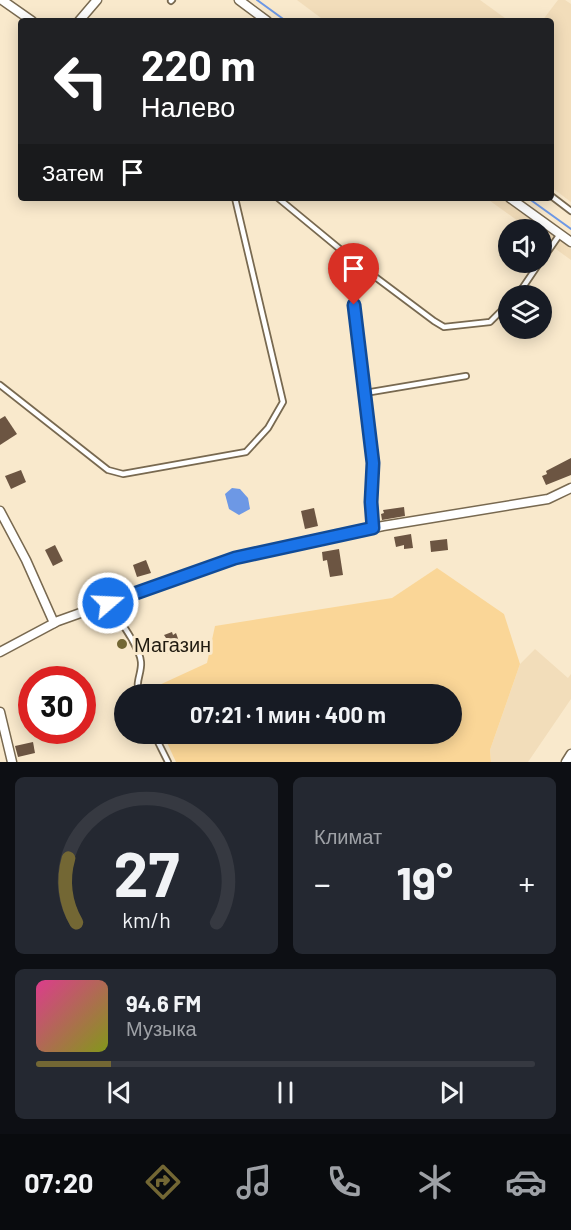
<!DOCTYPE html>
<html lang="ru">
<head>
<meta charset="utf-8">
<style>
  body { margin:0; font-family:Barlow,sans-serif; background:#242831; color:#f1f3f6; height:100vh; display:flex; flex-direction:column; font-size:22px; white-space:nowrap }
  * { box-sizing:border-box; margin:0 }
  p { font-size:20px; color:#9ea1a6 }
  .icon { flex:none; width:33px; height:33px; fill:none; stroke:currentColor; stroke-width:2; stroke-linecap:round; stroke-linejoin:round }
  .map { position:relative; height:762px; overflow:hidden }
  .sheet { display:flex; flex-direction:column; gap:15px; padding:15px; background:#0d0f14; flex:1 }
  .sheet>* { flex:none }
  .hud { position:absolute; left:18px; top:18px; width:536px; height:183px; border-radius:6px; box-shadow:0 3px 15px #0003; background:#202124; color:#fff; overflow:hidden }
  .controls { position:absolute; left:498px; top:219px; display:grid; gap:12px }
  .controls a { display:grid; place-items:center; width:54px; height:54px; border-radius:50%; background:#171b24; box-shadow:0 3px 15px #0003; font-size:30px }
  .speed { position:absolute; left:18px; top:666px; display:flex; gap:12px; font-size:30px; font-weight:700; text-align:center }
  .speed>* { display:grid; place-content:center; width:78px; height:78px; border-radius:50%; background:#171b24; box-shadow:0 3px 15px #0003; line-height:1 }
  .speed .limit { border:9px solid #d22; background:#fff; color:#111 }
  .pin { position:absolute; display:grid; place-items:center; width:51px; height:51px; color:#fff; margin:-62px -26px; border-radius:50% 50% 50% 0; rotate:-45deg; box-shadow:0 0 6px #0007 }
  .pin .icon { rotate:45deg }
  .me { position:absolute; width:66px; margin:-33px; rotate:71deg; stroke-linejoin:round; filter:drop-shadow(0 0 4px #0008) }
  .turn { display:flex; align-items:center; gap:21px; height:126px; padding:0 24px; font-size:27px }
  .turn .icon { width:78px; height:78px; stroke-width:2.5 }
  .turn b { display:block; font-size:42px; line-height:51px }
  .then { display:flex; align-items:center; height:57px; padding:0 24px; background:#0003; gap:12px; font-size:22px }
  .big { font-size:45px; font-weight:700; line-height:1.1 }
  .sheet .card { flex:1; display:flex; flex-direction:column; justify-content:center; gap:9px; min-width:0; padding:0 21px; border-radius:9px; background:#242831 }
  .sheet .dial { align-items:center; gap:0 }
  .dial svg { height:156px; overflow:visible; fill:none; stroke:#363941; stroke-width:7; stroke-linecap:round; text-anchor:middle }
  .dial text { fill:#f1f3f6; stroke:none }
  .song { display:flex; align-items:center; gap:18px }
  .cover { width:72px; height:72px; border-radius:9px; background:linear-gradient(135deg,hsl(330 70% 55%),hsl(70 70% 35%)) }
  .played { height:6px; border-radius:3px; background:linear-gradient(90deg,#736734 15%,#363941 15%) }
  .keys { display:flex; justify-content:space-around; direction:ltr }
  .heat { display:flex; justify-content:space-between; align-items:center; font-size:33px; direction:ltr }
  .sheet .tiles { flex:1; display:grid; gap:15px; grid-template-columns:1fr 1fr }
  .card:last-child { grid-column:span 2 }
  .trip { position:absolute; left:114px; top:684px; width:348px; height:60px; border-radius:30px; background:#171b24; box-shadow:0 3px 15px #0003; font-weight:700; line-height:60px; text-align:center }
  .dock { display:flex; height:96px; justify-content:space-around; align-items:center; background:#090b0e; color:#9ea1a6 }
  .dock .icon { width:42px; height:42px }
  .dock .selected { color:#736734 }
  .dock b { font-size:27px; color:#f1f3f6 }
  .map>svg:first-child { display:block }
</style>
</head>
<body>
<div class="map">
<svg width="571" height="762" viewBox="0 0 571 762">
  <rect width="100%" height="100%" fill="#f9e9cc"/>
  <!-- built -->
  <g fill="#f2ddba">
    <polygon points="297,0 480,0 509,21 325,21"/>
    <polygon points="558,0 565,0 571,4 571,202 551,187 550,21 542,21"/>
    <polygon points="486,198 501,198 571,249 571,260 542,239 542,230 529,229"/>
    <polygon points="535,649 568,678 571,674 571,699 528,762 491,762 490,750 520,664"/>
  </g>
  <!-- green -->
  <polygon fill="#fad697" points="437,568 504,614 520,664 490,750 491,762 176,762 163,734 452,734 452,694 145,694 144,692 207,663 215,626 392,598"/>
  <!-- water -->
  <polygon fill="#6d98e5" points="232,488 240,489 248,498 250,509 239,515 229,509 225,494"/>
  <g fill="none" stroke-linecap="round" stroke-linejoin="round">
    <!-- stream -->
    <g stroke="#6d98e5" stroke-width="2">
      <polyline points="257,0 286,21"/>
      <polyline points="528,198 571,229"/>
    </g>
  </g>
  <!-- building -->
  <g fill="#6c5542">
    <polygon points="5,416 17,434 0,445 0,419"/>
    <polygon points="571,458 571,475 546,485 542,476 547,474 546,471"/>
    <polygon points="21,470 26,482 11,489 5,476"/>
    <polygon points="404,507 405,516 382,520 381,514 384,513 383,510"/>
    <polygon points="314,508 318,526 305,529 301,511"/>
    <polygon points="411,534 413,548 404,549 404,545 396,547 394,537"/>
    <polygon points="447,539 448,550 431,552 430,541"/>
    <polygon points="55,545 63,561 53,566 45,550"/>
    <polygon points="339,549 343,575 330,577 327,560 323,561 322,552"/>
    <polygon points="146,560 151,573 137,577 133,565"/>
    <polygon points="172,632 173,635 176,633 181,647 166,654 161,641 166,638 164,635"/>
    <polygon points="33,742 35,753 18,757 15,746"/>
  </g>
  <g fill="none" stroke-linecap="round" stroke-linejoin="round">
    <!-- lane casing -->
    <g stroke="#786950" stroke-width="8">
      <g id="lane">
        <polyline points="171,1 172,0"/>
        <polyline points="550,195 571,211"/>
        <polyline points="278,198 358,264 434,321 444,327 490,322 508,304"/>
        <polyline points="542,260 560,234"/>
        <polyline points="517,296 540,262"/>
        <polyline points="0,385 108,470 123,474 246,452 268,428 283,402 235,198"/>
        <polyline points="365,393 466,376"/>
        <path d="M108,603C117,617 140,647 141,662C142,674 134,683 140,694"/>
        <polyline points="154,734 168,762"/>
      </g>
    </g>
    <!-- street casing -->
    <g stroke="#786950" stroke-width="11">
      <g id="street">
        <polyline points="2,0 32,21"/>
        <polyline points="239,0 267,21"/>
        <polyline points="79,21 97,0"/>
        <polyline points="510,198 571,242"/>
        <polyline points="354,305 373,463 371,502 373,528"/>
        <polyline points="0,511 26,560 54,623"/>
        <polyline points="0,652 58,621 235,558 383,526 548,499 571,488"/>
        <polyline points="0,712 12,762"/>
        <polyline points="566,762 571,754"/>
      </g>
    </g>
    <!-- lane -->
    <use href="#lane" stroke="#fff" stroke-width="4.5"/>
    <!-- street -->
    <use href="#street" stroke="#fff" stroke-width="8"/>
  </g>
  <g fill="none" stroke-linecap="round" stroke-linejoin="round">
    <!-- route casing -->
    <g stroke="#114b97" stroke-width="15">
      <polyline id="route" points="108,603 235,558 373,528 371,502 373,463 354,305"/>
    </g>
    <!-- route -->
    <use href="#route" stroke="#1a73e8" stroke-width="10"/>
  </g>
  <!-- markers -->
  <circle fill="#736734" stroke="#f9e9cc" stroke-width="2" cx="122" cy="644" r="6"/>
  <g text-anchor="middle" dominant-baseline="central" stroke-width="6" stroke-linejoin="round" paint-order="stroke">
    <!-- poi labels -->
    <g font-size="20" fill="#211b10" stroke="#f9e9cc" text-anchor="start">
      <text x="134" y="644">Магазин</text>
    </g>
  </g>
</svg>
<div class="controls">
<a><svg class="icon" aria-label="sound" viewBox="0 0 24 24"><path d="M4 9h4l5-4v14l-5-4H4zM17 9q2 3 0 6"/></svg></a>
<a><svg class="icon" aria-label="layers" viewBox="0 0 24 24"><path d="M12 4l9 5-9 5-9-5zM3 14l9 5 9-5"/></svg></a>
</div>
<div class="speed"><div class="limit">30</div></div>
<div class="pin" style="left:354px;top:305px;background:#d93025"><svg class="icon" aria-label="arrive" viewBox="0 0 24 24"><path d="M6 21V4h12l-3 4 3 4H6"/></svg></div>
<svg class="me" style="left:108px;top:603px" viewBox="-20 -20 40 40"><circle r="17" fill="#1a73e8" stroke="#fff" stroke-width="3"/><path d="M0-11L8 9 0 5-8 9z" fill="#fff"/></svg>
<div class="trip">07:21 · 1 мин · 400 m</div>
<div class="hud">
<div class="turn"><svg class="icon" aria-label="left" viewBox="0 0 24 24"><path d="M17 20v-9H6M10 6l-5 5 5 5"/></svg><div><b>220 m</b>Налево</div></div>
<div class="then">Затем<svg class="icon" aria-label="arrive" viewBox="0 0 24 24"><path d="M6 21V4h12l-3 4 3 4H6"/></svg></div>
</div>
</div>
<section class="sheet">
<div class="tiles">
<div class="card dial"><svg viewBox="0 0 100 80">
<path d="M14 69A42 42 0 1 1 86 69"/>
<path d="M14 69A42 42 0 0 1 10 36" stroke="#736734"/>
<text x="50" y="56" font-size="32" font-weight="700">27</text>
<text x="50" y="72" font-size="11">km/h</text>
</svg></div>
<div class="card"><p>Климат</p>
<div class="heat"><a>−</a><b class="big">19°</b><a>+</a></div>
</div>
<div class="card">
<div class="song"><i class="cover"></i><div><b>94.6 FM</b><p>Музыка</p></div></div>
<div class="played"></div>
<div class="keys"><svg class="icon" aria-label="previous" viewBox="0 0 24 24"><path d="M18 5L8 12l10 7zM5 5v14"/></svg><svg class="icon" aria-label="pause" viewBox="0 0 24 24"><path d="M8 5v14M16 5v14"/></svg><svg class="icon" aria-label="next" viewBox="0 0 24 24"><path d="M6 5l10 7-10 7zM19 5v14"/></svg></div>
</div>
</div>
</section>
<nav class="dock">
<b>07:20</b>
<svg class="icon selected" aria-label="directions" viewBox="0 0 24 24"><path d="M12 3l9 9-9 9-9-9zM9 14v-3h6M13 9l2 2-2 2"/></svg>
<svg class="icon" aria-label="music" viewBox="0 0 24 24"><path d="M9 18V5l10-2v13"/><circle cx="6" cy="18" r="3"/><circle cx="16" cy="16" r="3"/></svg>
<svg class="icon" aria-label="phone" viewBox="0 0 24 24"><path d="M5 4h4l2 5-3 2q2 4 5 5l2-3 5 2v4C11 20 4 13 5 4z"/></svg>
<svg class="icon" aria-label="climate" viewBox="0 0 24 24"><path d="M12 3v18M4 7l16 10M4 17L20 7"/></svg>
<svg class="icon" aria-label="car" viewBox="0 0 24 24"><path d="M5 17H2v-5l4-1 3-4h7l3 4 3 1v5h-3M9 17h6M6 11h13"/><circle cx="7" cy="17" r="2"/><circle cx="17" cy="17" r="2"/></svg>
</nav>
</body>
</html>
